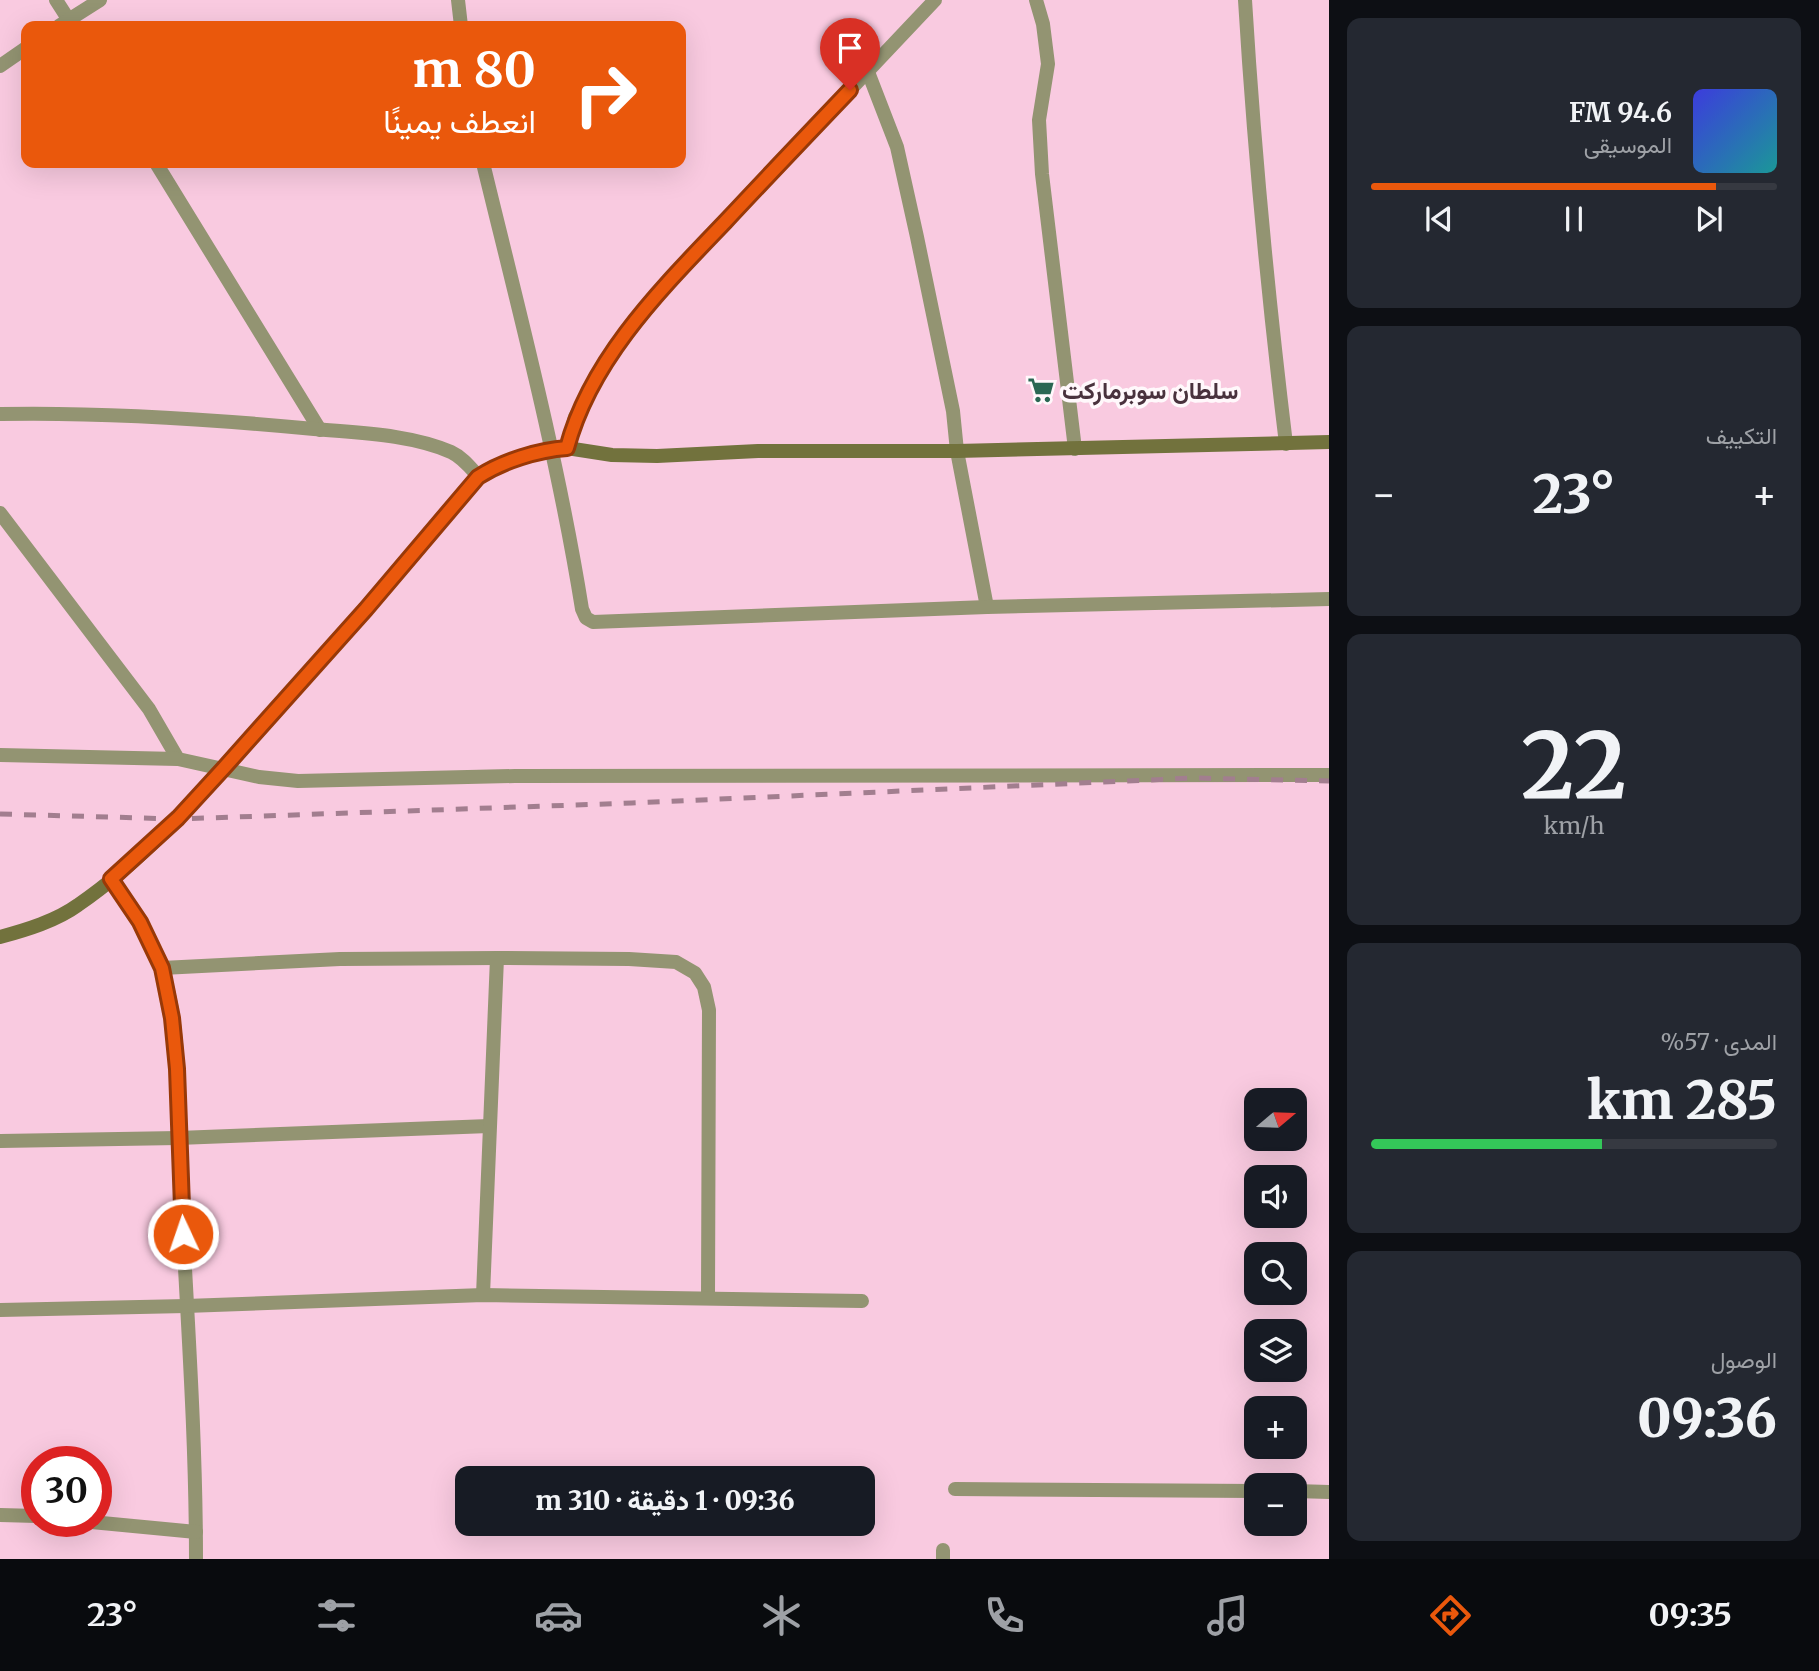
<!DOCTYPE html>
<html lang="ar">
<head>
<meta charset="utf-8">
<style>
  body { margin:0; font-family:Merriweather,Vazirmatn,serif; background:#242831; color:#f1f3f6; direction:rtl; height:100vh; display:flex; flex-direction:column; font-size:26px; white-space:nowrap }
  * { box-sizing:border-box; margin:0 }
  p { font-size:23px; color:#9ea1a6 }
  .icon { flex:none; width:38px; height:38px; fill:none; stroke:currentColor; stroke-width:2; stroke-linecap:round; stroke-linejoin:round }
  .map { position:relative; flex:1; overflow:hidden; direction:ltr }
  .side { display:flex; flex-direction:column; gap:18px; padding:18px; background:#0d0f14; width:490px }
  .side>* { flex:none }
  .guide { position:absolute; left:21px; top:21px; width:665px; height:147px; border-radius:14px; box-shadow:0 7px 28px #0002; direction:rtl; background:#ea580c; color:#fff; overflow:hidden }
  .needle { width:46px; rotate:71deg }
  .buttons { position:absolute; left:1244px; top:1088px; display:grid; gap:14px }
  .buttons a { display:grid; place-items:center; width:63px; height:63px; border-radius:14px; background:#171b24; box-shadow:0 7px 28px #0002; font-size:35px }
  .speed { position:absolute; left:21px; top:1446px; display:flex; gap:14px; font-size:35px; font-weight:700; text-align:center }
  .speed>* { display:grid; place-content:center; width:91px; height:91px; border-radius:50%; background:#171b24; box-shadow:0 7px 28px #0002; line-height:1 }
  .speed .limit { border:10px solid #d22; background:#fff; color:#111 }
  .pin { position:absolute; display:grid; place-items:center; width:60px; height:60px; color:#fff; margin:-72px -30px; border-radius:50% 50% 50% 0; rotate:-45deg; box-shadow:0 0 7px #0007 }
  .pin .icon { rotate:45deg }
  .me { position:absolute; width:77px; margin:-38px; rotate:357deg; stroke-linejoin:round; filter:drop-shadow(0 0 5px #0008) }
  .turn { display:flex; align-items:center; gap:24px; height:147px; padding:0 35px; font-size:32px }
  .turn .icon { width:91px; height:91px; stroke-width:2.5 }
  .turn b { display:block; font-size:49px; line-height:60px }
  .big { font-size:52px; font-weight:800; line-height:1.1 }
  .side .card { flex:1; display:flex; flex-direction:column; justify-content:center; gap:10px; min-width:0; padding:0 24px; border-radius:14px; background:#242831 }
  .side .dial { align-items:center; gap:0 }
  .dial b { font-size:91px; line-height:1 }
  .song { display:flex; align-items:center; gap:21px }
  .cover { width:84px; height:84px; border-radius:10px; background:linear-gradient(135deg,hsl(240 70% 55%),hsl(180 70% 35%)) }
  .played { height:7px; border-radius:4px; background:linear-gradient(90deg,#ea580c 85%,#363941 85%) }
  .keys { display:flex; justify-content:space-around; direction:ltr }
  .heat { display:flex; justify-content:space-between; align-items:center; font-size:38px; direction:ltr }
  .charge { height:10px; border-radius:5px; background:linear-gradient(90deg,#34c759 57%,#363941 0) }
  .trip { position:absolute; left:455px; top:1466px; width:420px; height:70px; border-radius:14px; background:#171b24; box-shadow:0 7px 28px #0002; font-weight:800; line-height:70px; text-align:center; direction:rtl }
  .tab-bar { display:flex; height:112px; justify-content:space-around; align-items:center; background:#090b0e; color:#9ea1a6 }
  .tab-bar .icon { width:49px; height:49px }
  .tab-bar .current { color:#ea580c }
  .tab-bar b { font-size:32px; color:#f1f3f6 }
  main { display:flex; flex:1; min-height:0 }
  .map>svg:first-child { display:block }
</style>
</head>
<body>
<main>
<section class="side">
<div class="card">
<div class="song"><i class="cover"></i><div><b>94.6 FM</b><p>الموسيقى</p></div></div>
<div class="played"></div>
<div class="keys"><svg class="icon" aria-label="previous" viewBox="0 0 24 24"><path d="M18 5L8 12l10 7zM5 5v14"/></svg><svg class="icon" aria-label="pause" viewBox="0 0 24 24"><path d="M8 5v14M16 5v14"/></svg><svg class="icon" aria-label="next" viewBox="0 0 24 24"><path d="M6 5l10 7-10 7zM19 5v14"/></svg></div>
</div>
<div class="card"><p>التكييف</p>
<div class="heat"><a>−</a><b class="big">23°</b><a>+</a></div>
</div>
<div class="card dial"><b>22</b><p>km/h</p></div>
<div class="card"><p>المدى · 57%</p><b class="big">285 km</b><div class="charge"></div></div>
<div class="card"><p>الوصول</p><b class="big">09:36</b></div>
</section>
<div class="map">
<svg width="1329" height="1559" viewBox="0 0 1329 1559">
  <rect width="100%" height="100%" fill="#f9cae0"/>
  <g fill="none" stroke-linecap="round" stroke-linejoin="round">
    <!-- minor -->
    <g stroke="#939472" stroke-width="14">
      <polyline points="56,0 72,25"/>
      <polyline points="458,0 461,26"/>
      <polyline points="1036,0 1043,24 1048,64 1039,120 1042,174 1075,449"/>
      <path d="M1245,0C1254,148 1268,296 1286,444"/>
      <polyline points="59,26 100,0"/>
      <polyline points="0,66 26,48"/>
      <polyline points="868,72 897,147 917,237 953,411 957,451 987,607"/>
      <polyline points="156,163 320,430"/>
      <path d="M483,163C519,311 558,459 582,609L586,618L593,622L987,607L1329,599"/>
      <polyline points="567,448 575,417 615,348 674,276 935,0"/>
      <polyline points="0,513 149,709 178,759 259,777 298,781 515,776 1329,775"/>
      <polyline points="0,755 178,759"/>
      <path d="M111,879C130,907 149,935 161,967C183,1027 177,1108 180,1172C186,1301 196,1430 196,1559"/>
      <polyline points="162,968 340,959 497,958 629,959 676,962 695,973 704,987 709,1010 708,1298"/>
      <polyline points="0,1141 178,1138 489,1126"/>
      <polyline points="483,1295 497,958"/>
      <polyline points="0,1310 186,1306 483,1295 862,1301"/>
      <polyline points="955,1489 1256,1491"/>
      <polyline points="1295,1491 1329,1492"/>
      <polyline points="0,1515 37,1516"/>
      <polyline points="81,1521 196,1532"/>
      <polyline points="943,1550 943,1559"/>
    </g>
    <!-- tertiary -->
    <path stroke="#939472" stroke-width="14" d="M0,414C105,412 209,419 314,429C358,433 409,434 451,452C462,457 470,467 478,476"/>
    <!-- secondary -->
    <path stroke="#72723d" stroke-width="14" d="M0,937C26,930 56,921 78,905C148,857 204,791 260,728C334,645 406,561 478,476L493,467L552,449L567,448L612,455L657,456L758,451H957L1329,442"/>
    <!-- rail -->
    <polyline stroke="#a27e8f" stroke-width="5" stroke-dasharray="12 12" stroke-linecap="butt" points="0,814 178,819 632,803 1194,778 1329,781"/>
  </g>
  <g fill="none" stroke-linecap="round" stroke-linejoin="round">
    <!-- route casing -->
    <g stroke="#983908" stroke-width="18">
      <path id="route" d="M183,1234L177,1069L172,1018L162,968L140,922L111,879L178,818L223,769L366,609L478,477C503,461 538,450 567,448C591,358 662,288 725,222C766,178 808,134 850,90"/>
    </g>
    <!-- route -->
    <use href="#route" stroke="#ea580c" stroke-width="12"/>
  </g>
  <!-- icons -->
  <defs>
    <g id="supermarket-bare" transform="scale(2.1)"><path d="M-6-5.5h2.5l.6 2H6L4.5 2H-2.5L-4.4-4H-6ZM-1.5 3.2a1.3 1.3 0 1 0 .1 0ZM3 3.2a1.3 1.3 0 1 0 .1 0Z" fill="#2a6753" stroke="#fff8fb" stroke-width="2.5" paint-order="stroke"/></g>
  </defs>
  <g fill-rule="evenodd">
    <use href="#supermarket-bare" x="1041" y="390"/>
  </g>
  <g text-anchor="middle" dominant-baseline="central" stroke-width="7" stroke-linejoin="round" paint-order="stroke">
    <!-- poi labels -->
    <g font-size="24" font-weight="bold" fill="#49323d" stroke="#fff8fb" text-anchor="start">
      <text x="1062" y="390">سلطان سوبرماركت</text>
    </g>
  </g>
</svg>
<div class="buttons">
<a><svg class="needle" viewBox="-14 -14 28 28"><path d="M0-13l5 13h-10z" fill="#e53935"/><path d="M0 13l5-13h-10z" fill="#9ea1a6"/></svg></a>
<a><svg class="icon" aria-label="sound" viewBox="0 0 24 24"><path d="M4 9h4l5-4v14l-5-4H4zM17 9q2 3 0 6"/></svg></a>
<a><svg class="icon" aria-label="search" viewBox="0 0 24 24"><circle cx="10" cy="10" r="6"/><path d="M15 15l6 6"/></svg></a>
<a><svg class="icon" aria-label="layers" viewBox="0 0 24 24"><path d="M12 4l9 5-9 5-9-5zM3 14l9 5 9-5"/></svg></a>
<a>+</a>
<a>−</a>
</div>
<div class="speed"><div class="limit">30</div></div>
<div class="pin" style="left:850px;top:90px;background:#d93025"><svg class="icon" aria-label="arrive" viewBox="0 0 24 24"><path d="M6 21V4h12l-3 4 3 4H6"/></svg></div>
<svg class="me" style="left:183px;top:1234px" viewBox="-20 -20 40 40"><circle r="17" fill="#ea580c" stroke="#fff" stroke-width="3"/><path d="M0-11L8 9 0 5-8 9z" fill="#fff"/></svg>
<div class="trip">09:36 · 1 دقيقة · 310 m</div>
<div class="guide">
<div class="turn"><svg class="icon" aria-label="right" viewBox="0 0 24 24"><path d="M7 20v-9h11M14 6l5 5-5 5"/></svg><div><b>80 m</b>انعطف يمينًا</div></div>
</div>
</div>
</main>
<nav class="tab-bar">
<b>09:35</b>
<svg class="icon current" aria-label="directions" viewBox="0 0 24 24"><path d="M12 3l9 9-9 9-9-9zM9 14v-3h6M13 9l2 2-2 2"/></svg>
<svg class="icon" aria-label="music" viewBox="0 0 24 24"><path d="M9 18V5l10-2v13"/><circle cx="6" cy="18" r="3"/><circle cx="16" cy="16" r="3"/></svg>
<svg class="icon" aria-label="phone" viewBox="0 0 24 24"><path d="M5 4h4l2 5-3 2q2 4 5 5l2-3 5 2v4C11 20 4 13 5 4z"/></svg>
<svg class="icon" aria-label="climate" viewBox="0 0 24 24"><path d="M12 3v18M4 7l16 10M4 17L20 7"/></svg>
<svg class="icon" aria-label="car" viewBox="0 0 24 24"><path d="M5 17H2v-5l4-1 3-4h7l3 4 3 1v5h-3M9 17h6M6 11h13"/><circle cx="7" cy="17" r="2"/><circle cx="17" cy="17" r="2"/></svg>
<svg class="icon" aria-label="filters" viewBox="0 0 24 24"><path d="M4 7h16M4 17h16"/><circle cx="9" cy="7" r="2"/><circle cx="15" cy="17" r="2"/></svg>
<b>23°</b>
</nav>
</body>
</html>
